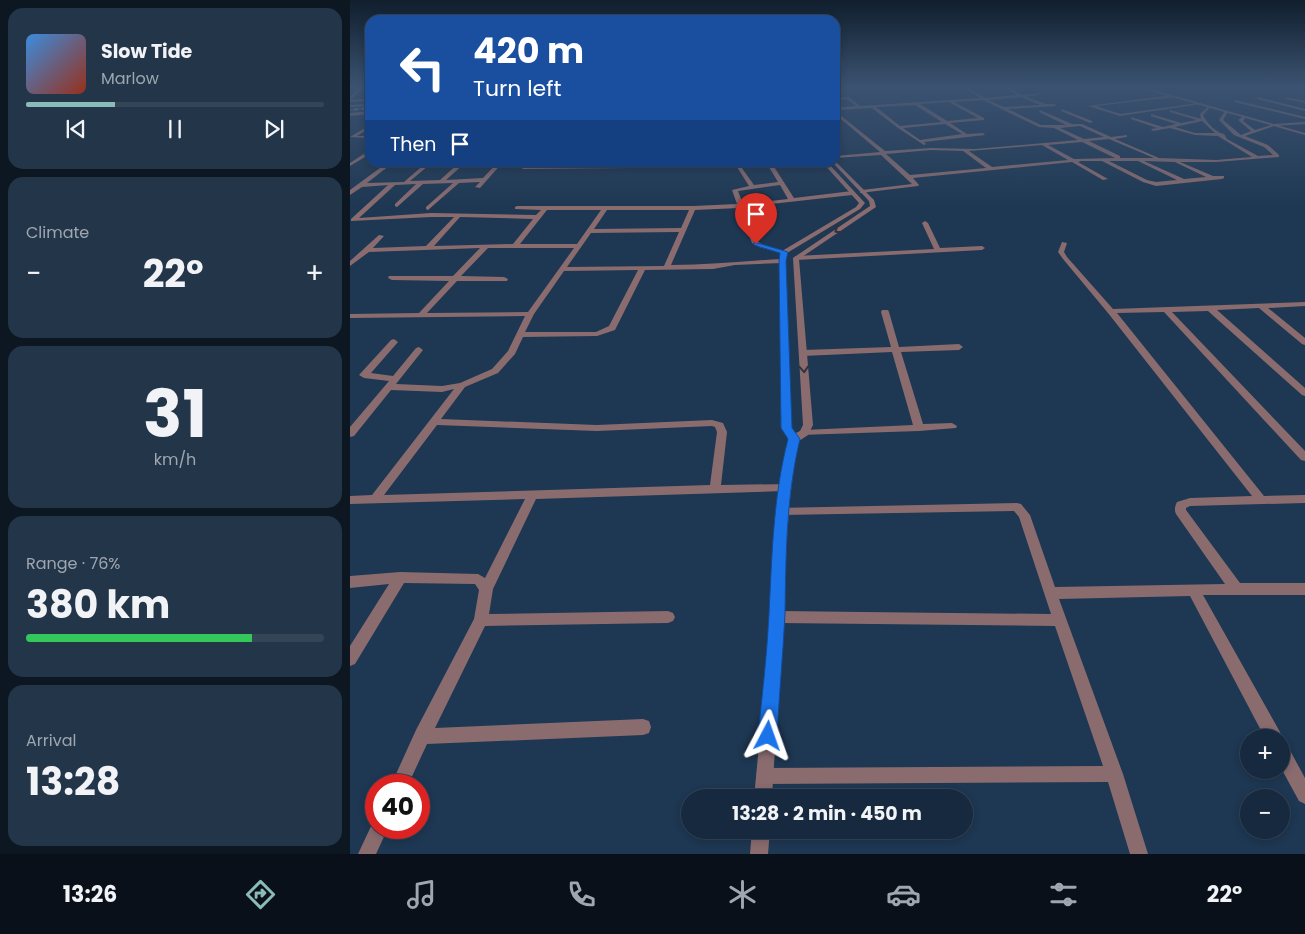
<!DOCTYPE html>
<html lang="en">
<head>
<meta charset="utf-8">
<style>
  body { margin:0; font-family:Poppins,sans-serif; background:#233549; color:#f1f3f6; height:100vh; display:flex; flex-direction:column; font-size:19px; white-space:nowrap }
  * { box-sizing:border-box; margin:0 }
  p { font-size:16px; color:#9ea6b0 }
  .icon { flex:none; width:28px; height:28px; fill:none; stroke:currentColor; stroke-width:2; stroke-linecap:round; stroke-linejoin:round }
  .map { position:relative; flex:1; overflow:hidden }
  .details { display:flex; flex-direction:column; gap:8px; padding:8px; background:#0c1722; width:350px }
  .details>* { flex:none }
  .top-card { position:absolute; left:15px; top:15px; width:475px; height:152px; border-radius:15px; box-shadow:0 2px 8px #0003,0 0 0 1px #354558; background:#1a4fa0; color:#fff; overflow:hidden }
  .controls { position:absolute; left:890px; top:729px; display:grid; gap:10px }
  .controls a { display:grid; place-items:center; width:50px; height:50px; border-radius:50%; background:#16293e; box-shadow:0 2px 8px #0003,0 0 0 1px #354558; font-size:25px }
  .speed { position:absolute; left:15px; top:774px; display:flex; gap:10px; font-size:25px; font-weight:700; text-align:center }
  .speed>* { display:grid; place-content:center; width:65px; height:65px; border-radius:50%; background:#16293e; box-shadow:0 2px 8px #0003,0 0 0 1px #354558; line-height:1 }
  .speed .limit { border:8px solid #d22; background:#fff; color:#111 }
  .pin { position:absolute; display:grid; place-items:center; width:42px; height:42px; color:#fff; margin:-51px -21px; border-radius:50% 50% 50% 0; rotate:-45deg; box-shadow:0 0 5px #0007 }
  .pin .icon { rotate:45deg }
  .me { position:absolute; width:55px; margin:-28px; rotate:4deg; stroke-linejoin:round; filter:drop-shadow(0 0 4px #0008) }
  .turn { display:flex; align-items:center; gap:18px; height:105px; padding:0 25px; font-size:22px }
  .turn .icon { width:65px; height:65px; stroke-width:2.5 }
  .turn b { display:block; font-size:35px; line-height:42px }
  .then { display:flex; align-items:center; height:48px; padding:0 25px; background:#0003; gap:10px; font-size:19px }
  .big { font-size:38px; font-weight:700; line-height:1.1 }
  .details .widget { flex:1; display:flex; flex-direction:column; justify-content:center; gap:8px; min-width:0; padding:0 18px; border-radius:15px; background:#233549 }
  .details .dial { align-items:center; gap:0 }
  .dial b { font-size:65px; line-height:1 }
  .song { display:flex; align-items:center; gap:15px }
  .cover { width:60px; height:60px; border-radius:8px; background:linear-gradient(135deg,hsl(210 70% 55%),hsl(10 70% 35%)) }
  .played { height:5px; border-radius:2px; background:linear-gradient(90deg,#8bbbb9 30%,#354558 30%) }
  .keys { display:flex; justify-content:space-around; direction:ltr }
  .heat { display:flex; justify-content:space-between; align-items:center; font-size:28px; direction:ltr }
  .charge { height:8px; border-radius:4px; background:linear-gradient(90deg,#34c759 76%,#354558 0) }
  .trip { position:absolute; left:331px; top:789px; width:292px; height:50px; border-radius:25px; background:#16293e; box-shadow:0 2px 8px #0003,0 0 0 1px #354558; font-weight:700; line-height:50px; text-align:center }
  .tab-bar { display:flex; height:80px; justify-content:space-around; align-items:center; background:#091019; color:#9ea6b0 }
  .tab-bar .icon { width:35px; height:35px }
  .tab-bar .active { color:#8bbbb9 }
  .tab-bar b { font-size:22px; color:#f1f3f6 }
  main { display:flex; flex:1; min-height:0 }
  .map>svg:first-child { display:block }
</style>
</head>
<body>
<main>
<section class="details">
<div class="widget">
<div class="song"><i class="cover"></i><div><b>Slow Tide</b><p>Marlow</p></div></div>
<div class="played"></div>
<div class="keys"><svg class="icon" aria-label="previous" viewBox="0 0 24 24"><path d="M18 5L8 12l10 7zM5 5v14"/></svg><svg class="icon" aria-label="pause" viewBox="0 0 24 24"><path d="M8 5v14M16 5v14"/></svg><svg class="icon" aria-label="next" viewBox="0 0 24 24"><path d="M6 5l10 7-10 7zM19 5v14"/></svg></div>
</div>
<div class="widget"><p>Climate</p>
<div class="heat"><a>−</a><b class="big">22°</b><a>+</a></div>
</div>
<div class="widget dial"><b>31</b><p>km/h</p></div>
<div class="widget"><p>Range · 76%</p><b class="big">380 km</b><div class="charge"></div></div>
<div class="widget"><p>Arrival</p><b class="big">13:28</b></div>
</section>
<div class="map">
<svg width="955" height="854" viewBox="0 0 955 854">
  <rect width="100%" height="100%" fill="#1e3752"/>
  <g fill="none" stroke-linecap="round" stroke-linejoin="round">
    <!-- minor -->
    <g fill="#8a6c6f" fill-rule="evenodd">
      <polygon points="11,86 15,86 0,100 0,97"/>
      <path d="M610,86H615L635,98L667,95L650,86H655L672,95L690,93L689,95L676,97L696,104H705L706,106L658,109L691,125H716L689,112L690,110L722,124H732L761,137L777,135V137L765,139L809,158L866,160L902,157L868,136L845,135L820,128L803,131L801,129L807,128L781,119V117L813,127L826,124L801,116V114L831,123L847,120L820,112V110L851,119L850,114L859,106H861L853,115C857,123 865,132 874,134L877,139L908,156L923,155L914,147L884,135L869,120L875,111L878,112L873,120L891,135L901,131L888,120L894,116L896,117L893,121L905,130L924,124L955,122V124L924,126L895,136L918,145L929,155V157L866,162H830L863,176H874V178L872,179L806,186L793,182L752,161H731L728,162L758,179L753,180L722,162L563,178L569,185L568,186L510,193V191L512,190L562,184L531,155L485,158V156L530,152L485,114V111L535,151L581,148L625,149L728,140L704,128L689,127L633,100L604,102L634,118V120L600,123L617,134L633,133L635,135L574,142L576,144L574,145L548,128L522,108L485,110V108L506,106L497,99L485,100V98L499,97L510,106L631,98ZM671,97L690,105L654,107L638,100ZM599,102L628,118L597,121L570,104ZM565,105L592,122L550,126L526,107ZM852,121L865,133H845L825,127ZM595,124L612,134L570,140L553,128ZM730,126L754,137L734,139L710,128ZM759,139L804,158H770V156L739,141ZM732,142L765,158L724,159L698,145ZM692,145L718,160L642,167L619,151ZM581,150L613,151L636,168L560,175L536,154ZM759,161H788L827,180L806,182L797,180ZM794,161L825,162L856,177L834,179Z"/>
      <polygon points="793,86 797,86 798,87 796,88"/>
      <polygon points="823,95 824,97 746,106 770,114 848,103 850,104 770,116 738,106"/>
      <polygon points="908,97 955,109 955,111 907,99"/>
      <polygon points="936,97 955,101 955,103 936,99"/>
      <polygon points="885,100 955,117 955,119 884,102"/>
      <polygon points="20,104 20,106 0,107 0,105"/>
      <polygon points="712,109 742,121 743,122 740,123 711,111"/>
      <polygon points="20,112 20,114 0,116 0,114"/>
      <polygon points="20,125 20,128 7,136 20,136 20,138 0,137"/>
      <polygon points="18,151 20,151 20,154 0,166 0,163"/>
      <path d="M38,162H44L17,183L54,182L77,162H83L60,181L90,180L110,162H116L96,180L133,178L148,162H153L130,188L125,187L130,182L109,183L78,210L76,209V207L103,183L73,184L47,207L45,206V204L66,184L45,185L9,218L81,213L186,215L191,210L165,209V207L167,206H343L387,204L382,190L399,186L387,167L172,169L174,166L389,164L404,185L428,182L416,162H421L444,198L502,191L505,193L502,195L394,207L407,241L413,245L436,251L437,252L434,254L409,247L402,243L389,208L345,210L321,265C358,265 395,261 432,259L435,261L432,263L385,265L363,269L295,270L265,330L247,336L173,337L165,354L148,373L115,387L91,419L247,425L362,420L373,423L377,432L371,485L438,484L440,487L438,490L434,491L186,499L143,589L139,614L318,611L323,613L325,617L323,621L318,623L135,626L85,728L293,719L299,721L301,727L299,733L293,735L77,744L58,785H41L66,730L124,619L129,590L125,584L54,583L5,664L0,666V646L39,584L0,588V576L50,572L128,574L135,578L175,499L0,504V496L22,495L104,389L92,392L41,390L4,436L0,437V427L39,381L14,378L9,375L41,340L44,339L48,342L21,373L43,376L66,348L69,347L73,350L46,384L92,386L110,383L142,369L158,351L175,316L0,318V314L69,313L99,281L42,280L38,278L39,276H103L130,248L19,252L0,266V261L29,235L34,236L23,248L76,246L104,217H81L1,221V219L38,185L12,187L0,195V190ZM430,185L438,199L393,204L388,191ZM197,210H251L227,244H170ZM257,210H339L331,228L244,229ZM110,217L183,219L163,244L84,246ZM329,232L314,266L217,267L241,233ZM138,248H224L178,312L77,313L107,281H157L158,279L154,277L111,276ZM288,270L259,326L246,332H175L184,314L214,271ZM87,425L247,431L362,426L365,427L367,432L360,485L34,495Z"/>
      <polygon points="575,221 578,223 590,248 632,246 635,248 632,250 446,260 443,258 446,256 584,249 572,223"/>
      <path d="M712,242L717,243L714,252L717,257L763,309L955,302V306L918,308L955,338V345L952,344L909,308L867,310L955,388V396L952,395L858,311L822,312L955,451V461L951,460L814,312L767,313L914,496L955,495V503L840,506L836,508V510L890,583H955V595H853L930,732L932,738L931,740V738H915L840,596L709,599L773,774L798,854H780L758,782L414,784L408,782L406,776L408,770L414,768L753,766L705,626L427,623L422,621L420,617L422,613L427,611L701,614L669,517L664,511L431,515L427,514L425,511L427,508L667,503L671,504L680,515L705,587L875,584L826,514C824,510 825,506 827,502L840,498L902,496L758,313L713,259L708,252Z"/>
      <polygon points="532,310 538,310 539,312 549,347 609,344 613,347 609,350 551,352 573,424 602,423 607,426 606,428 569,431 450,435 449,433 450,431 454,430 563,425 542,352 453,356 449,353 453,350 541,347 531,312"/>
      <polygon points="931,743 937,745 955,778 955,804 949,801 931,768"/>
      <polygon points="26,820 26,828 38,828 26,854 8,854 23,822"/>
    </g>
    <!-- tertiary -->
    <g fill="#8a6c6f" fill-rule="evenodd">
      <polygon points="783,86 790,86 955,133 955,135"/>
      <polygon points="20,99 20,101 0,102 0,100"/>
      <polygon points="20,111 20,113 0,115 0,113"/>
      <path d="M485,161L524,200L526,207L449,259L463,425L458,435L449,441C436,502 436,564 433,626C431,684 425,740 422,798H404L419,639L427,506L439,439L432,428L429,261L432,251L506,207L509,203L472,162H477L515,203L510,209L437,253L435,261L442,428L446,433L450,431L453,425L443,258L520,206L519,201L483,163Z"/>
      <polygon points="402,830 420,830 418,854 400,854"/>
    </g>
    <!-- rail casing -->
    <g stroke="#8093a8" stroke-width="2">
      <polyline id="rail" points="0,110 20,108"/>
    </g>
    <!-- rail -->
    <use href="#rail" stroke="#131e2a" stroke-width="1" stroke-dasharray="4" stroke-linecap="butt"/>
  </g>
  <!-- one-way arrows -->
  <defs><path id="oneway-chevron" d="M-2-3.5L2.5 0L-2 3.5" fill="none" stroke-width="1.6" stroke-linecap="round" stroke-linejoin="round" transform="scale(1.25)"/></defs>
  <g stroke="#31323b">
    <use href="#oneway-chevron" transform="translate(488 230) rotate(147)"/>
    <use href="#oneway-chevron" transform="translate(454 369) rotate(86)"/>
  </g>
  <!-- sky -->
  <linearGradient id="sky" x2="0" y2="1"><stop stop-color="#101e2d"/><stop offset="0.42" stop-color="#3b5371"/><stop offset="1" stop-color="#3b5371" stop-opacity="0"/></linearGradient>
  <rect width="955" height="206" fill="url(#sky)"/>
  <!-- route -->
  <path fill="#1a73e8" stroke="#114b97" d="M404,242L438,252L436,261L442,428L450,439C436,497 436,555 435,614C433,655 429,696 427,736L424,743L418,745L411,743L408,736C412,696 417,655 419,614C422,555 423,497 438,439L431,428L429,261L430,253L404,245Z"/>
</svg>
<div class="controls">
<a>+</a>
<a>−</a>
</div>
<div class="speed"><div class="limit">40</div></div>
<div class="pin" style="left:406px;top:244px;background:#d93025"><svg class="icon" aria-label="arrive" viewBox="0 0 24 24"><path d="M6 21V4h12l-3 4 3 4H6"/></svg></div>
<svg class="me" style="left:418px;top:736px" viewBox="-20 -20 40 40"><path d="M0-17L14 15 0 8-14 15z" fill="#1a73e8" stroke="#fff" stroke-width="4"/></svg>
<div class="trip">13:28 · 2 min · 450 m</div>
<div class="top-card">
<div class="turn"><svg class="icon" aria-label="left" viewBox="0 0 24 24"><path d="M17 20v-9H6M10 6l-5 5 5 5"/></svg><div><b>420 m</b>Turn left</div></div>
<div class="then">Then<svg class="icon" aria-label="arrive" viewBox="0 0 24 24"><path d="M6 21V4h12l-3 4 3 4H6"/></svg></div>
</div>
</div>
</main>
<nav class="tab-bar">
<b>13:26</b>
<svg class="icon active" aria-label="directions" viewBox="0 0 24 24"><path d="M12 3l9 9-9 9-9-9zM9 14v-3h6M13 9l2 2-2 2"/></svg>
<svg class="icon" aria-label="music" viewBox="0 0 24 24"><path d="M9 18V5l10-2v13"/><circle cx="6" cy="18" r="3"/><circle cx="16" cy="16" r="3"/></svg>
<svg class="icon" aria-label="phone" viewBox="0 0 24 24"><path d="M5 4h4l2 5-3 2q2 4 5 5l2-3 5 2v4C11 20 4 13 5 4z"/></svg>
<svg class="icon" aria-label="climate" viewBox="0 0 24 24"><path d="M12 3v18M4 7l16 10M4 17L20 7"/></svg>
<svg class="icon" aria-label="car" viewBox="0 0 24 24"><path d="M5 17H2v-5l4-1 3-4h7l3 4 3 1v5h-3M9 17h6M6 11h13"/><circle cx="7" cy="17" r="2"/><circle cx="17" cy="17" r="2"/></svg>
<svg class="icon" aria-label="filters" viewBox="0 0 24 24"><path d="M4 7h16M4 17h16"/><circle cx="9" cy="7" r="2"/><circle cx="15" cy="17" r="2"/></svg>
<b>22°</b>
</nav>
</body>
</html>
